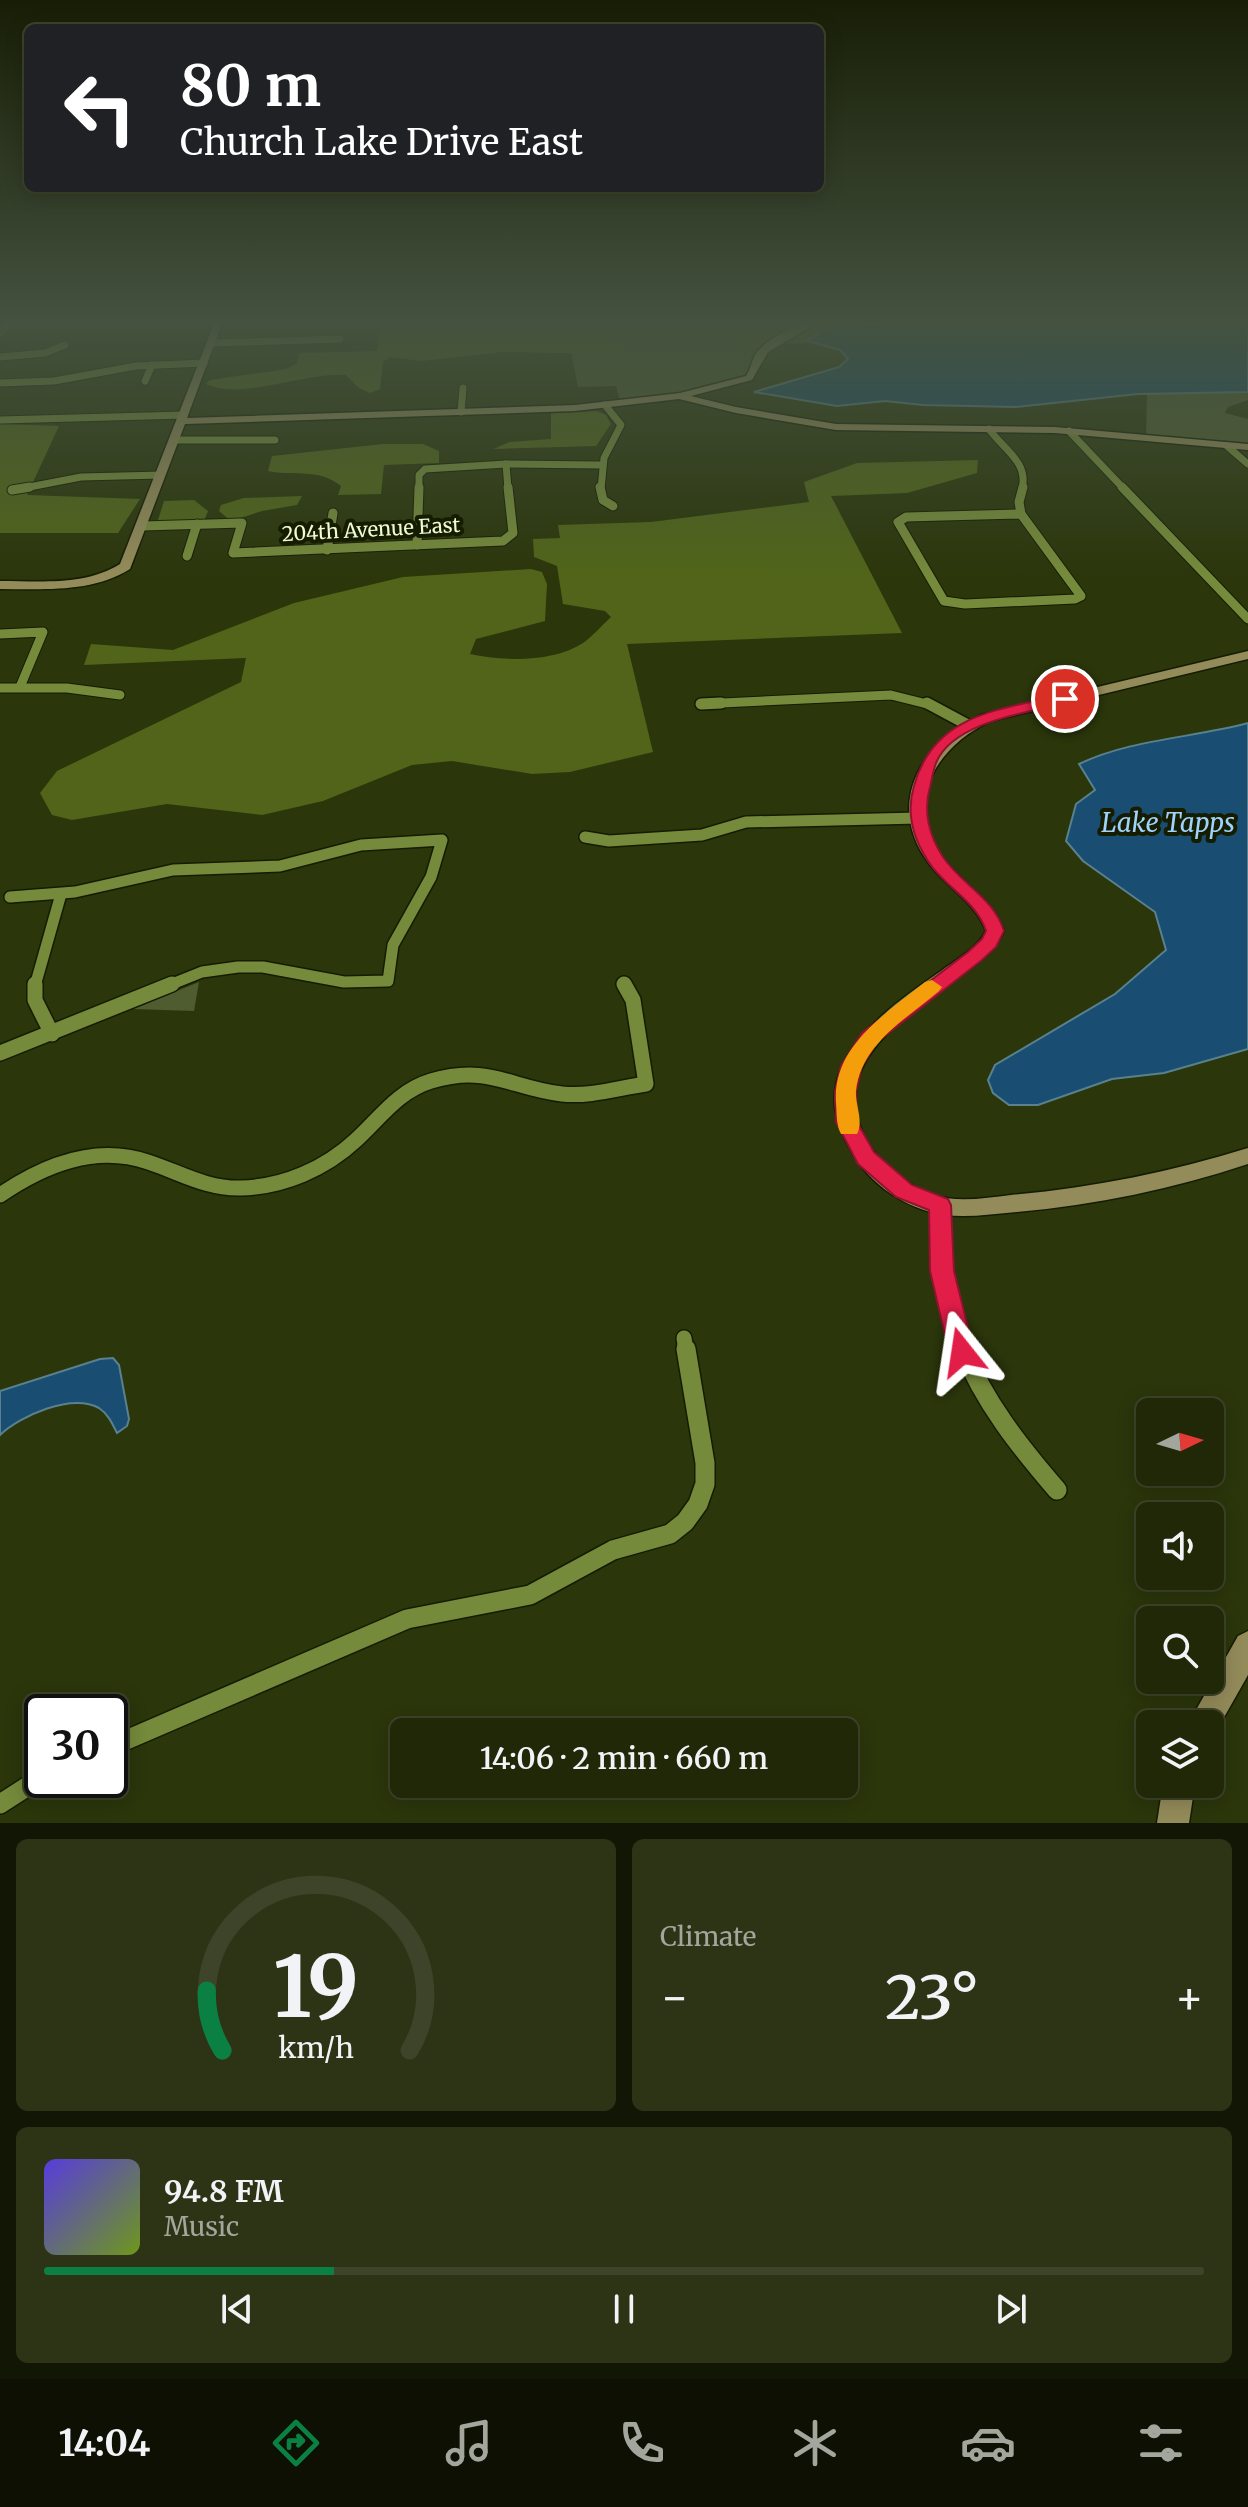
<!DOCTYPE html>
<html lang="en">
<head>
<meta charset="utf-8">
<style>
  body { margin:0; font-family:Merriweather,serif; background:#2d3416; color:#f1f3f6; height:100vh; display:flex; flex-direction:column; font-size:30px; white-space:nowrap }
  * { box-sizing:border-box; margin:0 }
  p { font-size:26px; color:#a2a69c }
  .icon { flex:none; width:44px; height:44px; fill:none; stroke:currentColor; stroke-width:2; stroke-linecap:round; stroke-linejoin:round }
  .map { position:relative; height:1823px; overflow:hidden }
  .drawer { display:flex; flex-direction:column; gap:16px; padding:16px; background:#121604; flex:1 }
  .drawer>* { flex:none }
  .hud { position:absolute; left:24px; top:24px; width:800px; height:168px; border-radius:12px; box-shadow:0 4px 20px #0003,0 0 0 2px #3d4429; background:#202124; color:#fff; overflow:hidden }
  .needle { width:52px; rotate:85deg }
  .tools { position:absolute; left:1136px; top:1398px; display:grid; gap:16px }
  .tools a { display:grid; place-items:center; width:88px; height:88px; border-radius:12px; background:#202808; box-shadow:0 4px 20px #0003,0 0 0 2px #3d4429; font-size:40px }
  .speed { position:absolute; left:24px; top:1694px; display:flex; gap:16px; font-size:40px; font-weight:700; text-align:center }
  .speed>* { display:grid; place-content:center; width:104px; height:104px; border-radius:50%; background:#202808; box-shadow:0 4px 20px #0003,0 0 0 2px #3d4429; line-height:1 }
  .speed .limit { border:4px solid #111; border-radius:12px; background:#fff; color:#111 }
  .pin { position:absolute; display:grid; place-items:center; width:68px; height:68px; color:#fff; margin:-34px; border:4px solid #fff; border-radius:50%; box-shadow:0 2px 8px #0007 }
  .me { position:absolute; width:88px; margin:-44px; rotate:345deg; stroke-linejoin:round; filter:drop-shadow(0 0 6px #0008) }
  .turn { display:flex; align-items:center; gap:28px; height:168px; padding:0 24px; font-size:36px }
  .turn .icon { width:104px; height:104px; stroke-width:2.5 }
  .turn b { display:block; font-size:56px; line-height:68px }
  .big { font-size:60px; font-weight:600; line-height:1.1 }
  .drawer .widget { flex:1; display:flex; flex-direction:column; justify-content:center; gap:12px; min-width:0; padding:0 28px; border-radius:12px; background:#2d3416 }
  .drawer .dial { align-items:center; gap:0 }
  .dial svg { height:208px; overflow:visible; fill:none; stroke:#3d4429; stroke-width:7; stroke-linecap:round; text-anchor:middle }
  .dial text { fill:#f1f3f6; stroke:none }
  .song { display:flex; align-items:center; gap:24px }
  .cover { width:96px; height:96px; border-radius:12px; background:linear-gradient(135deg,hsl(250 70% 55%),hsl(80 70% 35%)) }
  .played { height:8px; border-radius:4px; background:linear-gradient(90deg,#0b8043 25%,#3d4429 25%) }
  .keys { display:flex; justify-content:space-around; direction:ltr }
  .heat { display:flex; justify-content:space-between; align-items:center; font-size:44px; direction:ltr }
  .drawer .tiles { flex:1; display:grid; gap:16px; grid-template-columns:1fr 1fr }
  .widget:last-child { grid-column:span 2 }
  .trip { position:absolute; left:390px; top:1718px; width:468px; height:80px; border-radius:12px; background:#202808; box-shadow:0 4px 20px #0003,0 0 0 2px #3d4429; font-weight:600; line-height:80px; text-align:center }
  .dock { display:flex; height:128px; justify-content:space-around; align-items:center; background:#0d1003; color:#a2a69c }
  .dock .icon { width:56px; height:56px }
  .dock .selected { color:#0b8043 }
  .dock b { font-size:36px; color:#f1f3f6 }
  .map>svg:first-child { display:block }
</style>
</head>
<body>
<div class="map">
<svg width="1248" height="1823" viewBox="0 0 1248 1823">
  <rect width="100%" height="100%" fill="#2b360b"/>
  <!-- green -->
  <g fill="#4f5c30">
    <path d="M565,321H810C787,329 754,346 750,371C727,391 652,397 620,401L616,386L578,387Z"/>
    <polygon points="825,321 903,321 904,322 875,325 838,322 807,341 811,343 780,344 815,324"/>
    <polygon points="1248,392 1248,400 1228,407 1225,413 1248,419 1248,445 1146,436 1147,394"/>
    <polygon points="199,982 194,1011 133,1009"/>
  </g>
  <!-- forest -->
  <g fill="#516419">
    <path d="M427,321H671L617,329L612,333L631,343L623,351L612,354L503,352L422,361L390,357L383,362L380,389L370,393L359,388L346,375C308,371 240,401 206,384L210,380L286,369L297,363L299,353L377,351L381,324Z"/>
    <path d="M726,321H788V326C757,352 750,357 726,321Z"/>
    <polygon points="597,411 606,415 611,424 596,446 494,449 509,442 551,439 551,413"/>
    <polygon points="0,424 59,426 27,495 140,499 118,533 0,533"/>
    <path d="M383,444H423L439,451V463L384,465L381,494L338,495L341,486C317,467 295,477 268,471L272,456Z"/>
    <path d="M978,460L977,473L907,493L831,496L902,633L627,644L653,752L570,772L532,774L452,761L412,765L323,801L262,815L167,804L72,820L52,815L40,793L57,771L241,682L246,658L84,665L91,644L173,650L294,603L403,577L531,569L542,572L547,584L545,621L476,639L470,654C504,661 552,663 583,643C593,636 602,625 611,617L605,611L563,604L557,566L534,557L533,539L560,538L558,525L651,522L809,502L804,482L857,463Z"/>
    <polygon points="302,496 297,505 262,511 231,521 219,511 221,505 244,498"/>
    <polygon points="194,500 208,511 204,521 158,520 164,501"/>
  </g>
  <!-- water -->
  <g fill="#194d71" stroke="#59818e" stroke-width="2">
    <polygon points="903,321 1248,321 1248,392 1138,394 1015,407 923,405 885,401 837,406 754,392 839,367 848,359 840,350 807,341 837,322 874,325"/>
    <path d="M1248,723V1049L1164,1073L1112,1079L1038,1105H1009L993,1093L988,1080L995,1065L1115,994L1166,950L1155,912L1083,861L1066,841L1076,804L1095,790L1079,764C1131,739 1193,738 1248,723Z"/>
    <path d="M113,1358L119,1365L129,1419L127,1426L117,1433C112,1423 108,1414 99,1408C71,1393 20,1416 0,1435V1391L100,1359Z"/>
  </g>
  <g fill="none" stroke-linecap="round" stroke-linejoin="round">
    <!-- street-far4 casing -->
    <g stroke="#151c04" stroke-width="9">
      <g id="street-far4">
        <polyline points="0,333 15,321"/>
        <polyline points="212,343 340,339"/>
        <polyline points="0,357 45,353 65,345"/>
        <polyline points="145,381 152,365"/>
        <polyline points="0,383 54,381 136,366 204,363"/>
        <polyline points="461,412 463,388"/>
        <polyline points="0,420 184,415"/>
        <path d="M989,429C1003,449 1029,462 1022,489"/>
        <polyline points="1069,431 1124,489"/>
        <polyline points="175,440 275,440"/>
        <polyline points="1227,446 1248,464"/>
        <polyline points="506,464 508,489"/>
        <polyline points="19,489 81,477 161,475"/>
        <polyline points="419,489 419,475 425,469 506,464 602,465"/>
        <polyline points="601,489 604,458 621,425 605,405"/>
      </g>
    </g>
    <!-- street-far3 casing -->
    <g stroke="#151c04" stroke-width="11">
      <g id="street-far3">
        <polyline points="600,487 603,500 613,506"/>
        <polyline points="1122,487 1248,619"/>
        <polyline points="12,490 30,487"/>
        <polygon points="1021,514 1081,596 1075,599 965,604 944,601 898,522 906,517"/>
        <polyline points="1021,514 1019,502 1023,487"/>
        <polyline points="143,526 242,523 233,553 503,541 513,533 508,487"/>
        <polyline points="417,545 419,487"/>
        <polyline points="327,550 333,513"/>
        <polyline points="187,556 197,524"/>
        <polyline points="0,634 43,632 20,687"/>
        <polyline points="0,688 67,688 120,695"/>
        <polyline points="701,704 891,695 931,705"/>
      </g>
    </g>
    <!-- street-far2 casing -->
    <g stroke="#151c04" stroke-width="14">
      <g id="street-far2">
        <polyline points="927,703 968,725"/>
        <polyline points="701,704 721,703"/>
        <polyline points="585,837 609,841 702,835 746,822 919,818"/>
        <polyline points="10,897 75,892 173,870 280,866 361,845 442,840 431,877 393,945 388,981 344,982 263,967 238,967 202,972 167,986"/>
        <polyline points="623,983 625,986"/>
        <polyline points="35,986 61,894"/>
      </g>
    </g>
    <!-- street-far1 casing -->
    <g stroke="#151c04" stroke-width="18">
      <g id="street-far1">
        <polyline points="35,984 35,1000 52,1034"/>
        <polyline points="0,1053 172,984"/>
        <path d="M0,1195C44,1165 95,1144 148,1162C179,1172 206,1189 241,1188C283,1187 325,1169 356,1140C380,1118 398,1091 431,1081C489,1064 510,1088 562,1094C590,1097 618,1088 646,1084L633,1000L624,984"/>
        <path d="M940,1205C940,1256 945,1302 964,1351"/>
        <polyline points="684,1338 686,1351"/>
      </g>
    </g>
    <!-- street casing -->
    <g stroke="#151c04" stroke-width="22">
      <g id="street">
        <path d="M963,1349C984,1402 1020,1447 1057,1490"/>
        <polyline points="110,1747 407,1619 530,1595 613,1550 670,1534 685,1522 698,1504 705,1484 705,1463 686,1349"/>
        <polyline points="0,1804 42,1777"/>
      </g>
    </g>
    <!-- secondary casing -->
    <g stroke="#151c04" stroke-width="3">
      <g id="secondary">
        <path d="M215,321H223L187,418L575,405L680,393L746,376C751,369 751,360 757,352C771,336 800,321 821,321L768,352L752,380L691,396L736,407L836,424L1055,427L1248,444V450L1055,433L836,430L736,413L679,399L575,411L185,424L130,569C92,593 44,589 0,589V581C40,581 85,586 120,564Z"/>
        <path d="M1248,651V659L991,721C935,747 900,805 945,861C965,886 992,899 1004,931C994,954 973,966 953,981C921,1004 880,1031 862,1068C850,1093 854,1120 868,1143C882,1166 907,1186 933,1195C957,1203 986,1198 1011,1195C1092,1188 1170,1172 1248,1148V1164C1173,1189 1096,1205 1017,1212C993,1214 968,1218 944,1215C907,1209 870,1185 852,1152C835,1124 828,1098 842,1067C862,1025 905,996 941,971C957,959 977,949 986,931C975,902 949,889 930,865C884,805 920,743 981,715Z"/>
        <polygon points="1248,1631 1248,1675 1214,1735 1210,1736 1210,1724 1188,1724 1238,1636"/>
        <polygon points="1163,1784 1195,1784 1189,1823 1157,1823"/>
      </g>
    </g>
    <!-- street-far4 -->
    <use href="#street-far4" stroke="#758a3b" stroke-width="7"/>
    <!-- street-far3 -->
    <use href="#street-far3" stroke="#758a3b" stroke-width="9"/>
    <!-- street-far2 -->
    <use href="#street-far2" stroke="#758a3b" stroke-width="11"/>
    <!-- street-far1 -->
    <use href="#street-far1" stroke="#758a3b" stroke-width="15"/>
    <!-- street -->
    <use href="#street" stroke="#758a3b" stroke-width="19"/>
    <!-- secondary -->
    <use href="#secondary" fill="#948b5a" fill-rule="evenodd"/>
  </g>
  <!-- sky -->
  <linearGradient id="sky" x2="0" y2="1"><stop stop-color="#181e06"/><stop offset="0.56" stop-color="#44523f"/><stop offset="1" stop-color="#44523f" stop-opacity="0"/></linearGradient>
  <rect width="1248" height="576" fill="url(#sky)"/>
  <!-- route -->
  <path fill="#e11d48" stroke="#92132f" stroke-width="2" d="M1065,694L1073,699L1071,702C1031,712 953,721 936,763C933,771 932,779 930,787C923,811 929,836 943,857C961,884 994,898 1004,931L996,947L982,960L877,1042L862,1066L856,1091L857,1122L874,1152L912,1185L948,1199L951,1205L954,1271L974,1352L971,1359L962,1362L953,1359L949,1352L930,1271L929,1210L896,1197L858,1164L836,1122L835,1091L841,1066L862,1033L968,952L982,939L986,931C977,901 944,887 928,861C913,838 906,812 914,786C934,712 1002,710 1065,694Z"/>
  <!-- slow -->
  <path fill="#f59e0b" d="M932,980L942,987L939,991C906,1019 861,1044 856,1091C855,1105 864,1121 857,1134H841C836,1125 837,1114 836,1103C832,1046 886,1014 925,982Z"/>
  <g text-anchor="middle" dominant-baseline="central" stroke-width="8" stroke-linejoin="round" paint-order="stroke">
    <!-- far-street labels -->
    <g font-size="20" fill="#eefbd3" stroke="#151c00">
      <text transform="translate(371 529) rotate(-3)">204th Avenue East</text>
    </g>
    <!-- water labels -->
    <g font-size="26" font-style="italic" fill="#9fd3fc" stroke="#151c00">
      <text x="1168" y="822">Lake Tapps</text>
    </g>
  </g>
</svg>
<div class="tools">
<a><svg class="needle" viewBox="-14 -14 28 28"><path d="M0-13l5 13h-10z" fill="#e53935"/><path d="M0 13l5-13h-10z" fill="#a2a69c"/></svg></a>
<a><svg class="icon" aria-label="sound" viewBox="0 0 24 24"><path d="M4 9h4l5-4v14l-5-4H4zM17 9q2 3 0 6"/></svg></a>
<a><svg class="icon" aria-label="search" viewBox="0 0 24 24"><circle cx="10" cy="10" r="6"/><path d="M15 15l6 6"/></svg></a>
<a><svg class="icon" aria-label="layers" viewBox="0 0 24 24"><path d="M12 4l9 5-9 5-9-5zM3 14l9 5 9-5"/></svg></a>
</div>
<div class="speed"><div class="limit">30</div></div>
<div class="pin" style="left:1065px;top:699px;background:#d93025"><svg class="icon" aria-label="arrive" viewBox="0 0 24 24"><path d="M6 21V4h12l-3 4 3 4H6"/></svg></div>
<svg class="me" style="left:962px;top:1352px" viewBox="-20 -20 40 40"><path d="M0-17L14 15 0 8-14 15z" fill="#e11d48" stroke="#fff" stroke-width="4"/></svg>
<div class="trip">14:06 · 2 min · 660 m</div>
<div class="hud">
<div class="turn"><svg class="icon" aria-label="left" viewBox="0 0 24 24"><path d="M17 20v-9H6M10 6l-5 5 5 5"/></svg><div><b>80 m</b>Church Lake Drive East</div></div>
</div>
</div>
<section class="drawer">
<div class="tiles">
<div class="widget dial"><svg viewBox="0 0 100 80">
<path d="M14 69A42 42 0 1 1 86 69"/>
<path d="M14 69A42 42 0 0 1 8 46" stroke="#0b8043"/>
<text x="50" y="56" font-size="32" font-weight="700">19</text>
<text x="50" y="72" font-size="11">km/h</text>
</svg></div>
<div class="widget"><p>Climate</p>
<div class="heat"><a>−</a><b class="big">23°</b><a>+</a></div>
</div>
<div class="widget">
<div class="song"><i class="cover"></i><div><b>94.8 FM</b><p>Music</p></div></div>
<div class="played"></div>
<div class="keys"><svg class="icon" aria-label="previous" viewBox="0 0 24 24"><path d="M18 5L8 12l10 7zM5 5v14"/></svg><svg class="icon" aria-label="pause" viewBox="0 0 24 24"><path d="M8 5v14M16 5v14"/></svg><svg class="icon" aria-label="next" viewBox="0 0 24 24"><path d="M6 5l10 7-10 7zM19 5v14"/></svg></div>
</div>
</div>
</section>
<nav class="dock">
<b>14:04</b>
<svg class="icon selected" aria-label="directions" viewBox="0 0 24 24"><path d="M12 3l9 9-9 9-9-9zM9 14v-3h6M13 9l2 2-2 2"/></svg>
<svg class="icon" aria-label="music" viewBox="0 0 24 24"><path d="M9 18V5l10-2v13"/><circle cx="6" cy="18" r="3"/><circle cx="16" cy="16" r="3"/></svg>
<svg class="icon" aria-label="phone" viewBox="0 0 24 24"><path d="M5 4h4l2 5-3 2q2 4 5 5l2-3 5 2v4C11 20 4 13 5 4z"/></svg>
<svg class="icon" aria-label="climate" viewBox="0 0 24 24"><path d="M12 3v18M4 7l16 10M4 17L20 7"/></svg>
<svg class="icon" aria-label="car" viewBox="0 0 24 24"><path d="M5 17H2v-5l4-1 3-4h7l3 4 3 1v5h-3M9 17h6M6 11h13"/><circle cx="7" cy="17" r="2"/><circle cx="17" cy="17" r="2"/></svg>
<svg class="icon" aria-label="filters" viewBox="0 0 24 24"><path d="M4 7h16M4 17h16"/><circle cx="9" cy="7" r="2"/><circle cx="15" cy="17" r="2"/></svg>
</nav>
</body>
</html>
